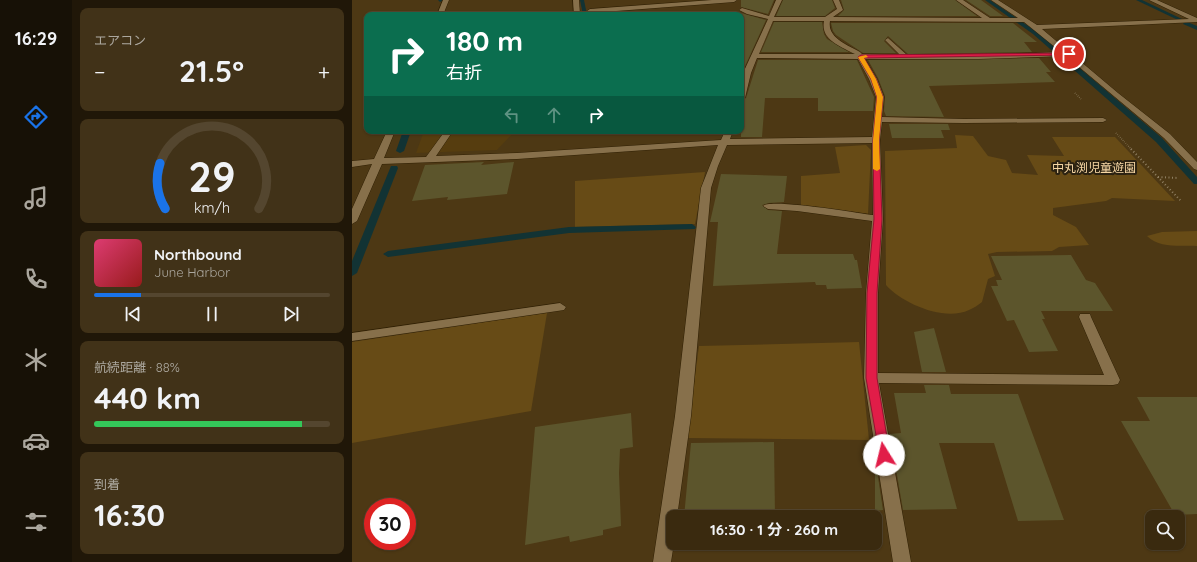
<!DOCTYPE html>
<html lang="ja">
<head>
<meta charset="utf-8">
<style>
  body { margin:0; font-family:Quicksand,"Noto Sans JP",sans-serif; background:#413218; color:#f1f3f6; height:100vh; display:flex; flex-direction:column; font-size:15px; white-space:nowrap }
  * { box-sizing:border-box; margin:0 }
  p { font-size:13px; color:#aba79e }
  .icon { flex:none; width:22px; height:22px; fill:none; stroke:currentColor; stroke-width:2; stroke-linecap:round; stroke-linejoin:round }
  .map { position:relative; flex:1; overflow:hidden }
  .side { display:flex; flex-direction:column; gap:8px; padding:8px; background:#201708; width:280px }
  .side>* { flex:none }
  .guide { position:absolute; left:12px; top:12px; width:380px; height:122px; border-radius:8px; box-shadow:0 1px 3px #0004,0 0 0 1px #54462f; background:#0b6e4f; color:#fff; overflow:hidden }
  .buttons { position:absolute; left:793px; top:510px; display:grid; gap:8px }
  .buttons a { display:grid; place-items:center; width:40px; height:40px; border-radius:8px; background:#3a2a0f; box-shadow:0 1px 3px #0004,0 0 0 1px #54462f; font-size:20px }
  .speed { position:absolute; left:12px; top:498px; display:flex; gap:8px; font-size:20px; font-weight:700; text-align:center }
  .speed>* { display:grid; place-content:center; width:52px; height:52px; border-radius:50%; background:#3a2a0f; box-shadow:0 1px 3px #0004,0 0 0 1px #54462f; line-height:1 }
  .speed .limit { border:6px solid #d22; background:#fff; color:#111 }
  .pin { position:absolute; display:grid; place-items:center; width:34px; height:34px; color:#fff; margin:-17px; border:2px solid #fff; border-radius:50%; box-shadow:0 1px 4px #0007 }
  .me { position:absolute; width:44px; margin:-22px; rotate:351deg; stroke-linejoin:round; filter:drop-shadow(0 0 3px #0008) }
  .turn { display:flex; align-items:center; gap:14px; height:84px; padding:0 16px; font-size:18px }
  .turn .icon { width:52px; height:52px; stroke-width:2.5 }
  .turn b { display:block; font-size:28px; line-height:34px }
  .lanes { display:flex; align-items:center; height:38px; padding:0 16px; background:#0003; justify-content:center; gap:20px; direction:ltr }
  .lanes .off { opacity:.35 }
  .big { font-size:30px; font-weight:700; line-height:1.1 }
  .side .tile { flex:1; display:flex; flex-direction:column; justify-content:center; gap:6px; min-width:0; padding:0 14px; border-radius:8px; background:#413218 }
  .side .dial { align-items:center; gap:0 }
  .dial svg { height:104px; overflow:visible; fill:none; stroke:#54462f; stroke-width:7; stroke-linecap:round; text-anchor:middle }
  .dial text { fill:#f1f3f6; stroke:none }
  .song { display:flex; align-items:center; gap:12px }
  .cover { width:48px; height:48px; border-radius:6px; background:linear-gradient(135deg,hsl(340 70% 55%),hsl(0 70% 35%)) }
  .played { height:4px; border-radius:2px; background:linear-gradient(90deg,#1a73e8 20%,#54462f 20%) }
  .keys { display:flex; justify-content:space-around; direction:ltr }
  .heat { display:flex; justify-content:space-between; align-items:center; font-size:22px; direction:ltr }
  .charge { height:6px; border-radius:3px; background:linear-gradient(90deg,#34c759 88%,#54462f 0) }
  .trip { position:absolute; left:314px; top:510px; width:216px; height:40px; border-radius:8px; background:#3a2a0f; box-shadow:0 1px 3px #0004,0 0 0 1px #54462f; font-weight:700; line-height:40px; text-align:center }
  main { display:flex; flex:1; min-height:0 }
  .tabs { display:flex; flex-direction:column; width:72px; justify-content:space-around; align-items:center; background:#171106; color:#aba79e }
  .tabs .icon { width:28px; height:28px }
  .tabs .on { color:#1a73e8 }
  .tabs b { font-size:18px; color:#f1f3f6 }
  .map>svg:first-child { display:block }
</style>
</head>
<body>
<main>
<nav class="tabs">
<b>16:29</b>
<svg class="icon on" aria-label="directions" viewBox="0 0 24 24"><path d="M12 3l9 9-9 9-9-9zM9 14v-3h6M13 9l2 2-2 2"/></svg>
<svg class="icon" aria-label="music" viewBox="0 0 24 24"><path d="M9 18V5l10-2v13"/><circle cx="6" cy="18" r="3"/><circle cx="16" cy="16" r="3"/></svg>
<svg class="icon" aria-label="phone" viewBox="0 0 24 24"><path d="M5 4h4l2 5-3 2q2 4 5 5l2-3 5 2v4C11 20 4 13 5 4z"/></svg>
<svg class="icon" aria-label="climate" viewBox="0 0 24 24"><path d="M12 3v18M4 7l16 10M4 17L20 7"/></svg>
<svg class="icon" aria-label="car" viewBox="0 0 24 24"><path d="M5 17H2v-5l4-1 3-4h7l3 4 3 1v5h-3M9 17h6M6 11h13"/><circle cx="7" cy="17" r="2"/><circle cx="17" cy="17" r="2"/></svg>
<svg class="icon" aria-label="filters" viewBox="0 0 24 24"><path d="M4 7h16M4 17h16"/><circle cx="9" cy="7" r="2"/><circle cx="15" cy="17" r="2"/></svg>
</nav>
<section class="side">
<div class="tile"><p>エアコン</p>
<div class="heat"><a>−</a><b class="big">21.5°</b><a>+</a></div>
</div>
<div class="tile dial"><svg viewBox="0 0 100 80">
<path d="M14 69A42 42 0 1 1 86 69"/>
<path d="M14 69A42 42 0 0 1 10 34" stroke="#1a73e8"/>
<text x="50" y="56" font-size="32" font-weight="700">29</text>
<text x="50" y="72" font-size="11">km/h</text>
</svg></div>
<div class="tile">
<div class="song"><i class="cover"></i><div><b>Northbound</b><p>June Harbor</p></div></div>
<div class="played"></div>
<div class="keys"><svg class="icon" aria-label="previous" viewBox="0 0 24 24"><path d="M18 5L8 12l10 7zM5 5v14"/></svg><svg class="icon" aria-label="pause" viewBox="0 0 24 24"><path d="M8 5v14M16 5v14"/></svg><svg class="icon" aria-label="next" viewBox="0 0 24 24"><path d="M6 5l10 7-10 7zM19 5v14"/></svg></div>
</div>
<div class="tile"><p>航続距離 · 88%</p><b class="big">440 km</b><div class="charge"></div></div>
<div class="tile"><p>到着</p><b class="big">16:30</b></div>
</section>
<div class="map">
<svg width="845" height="562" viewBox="0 0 845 562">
  <rect width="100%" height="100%" fill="#4d3814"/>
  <!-- built -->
  <polygon fill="#563d0f" points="72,131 163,131 145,150 64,153"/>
  <!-- green -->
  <g fill="#674b16">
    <path d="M603,135L621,136L636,156L654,160L660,173L686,175L675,155L712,156L700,137H763L823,201L760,198L754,201L701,208V215L724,227L737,245L707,247L700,251L645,252L636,254L643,276L636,279L630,302C626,305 622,308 617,310C592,322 550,303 534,285L533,151L605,148Z"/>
    <polygon points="514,145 519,150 516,214 449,205 449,176 488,173 483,147"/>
    <polygon points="353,172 343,224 223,227 223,181"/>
    <path d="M845,231V246C828,245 808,249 795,236L810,232Z"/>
    <polygon points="195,313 179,411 0,443 0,342"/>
    <polygon points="507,342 517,440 335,438 347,346"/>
  </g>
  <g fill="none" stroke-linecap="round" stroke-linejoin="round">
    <!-- stream -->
    <g fill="#123334" fill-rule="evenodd">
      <polygon points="86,0 90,0 90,1 88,2"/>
      <polygon points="228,0 232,0 235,15 231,15"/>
      <polygon points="633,0 638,0 685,32 810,138 845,177 845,184 842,184 804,142 681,34"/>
      <polygon points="784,0 790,0 830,19 826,20"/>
      <rect x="80" y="12" width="4" height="3"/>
      <polygon points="833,21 845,26 845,30 831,24"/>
      <polygon points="51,131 59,131 52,151 48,153 44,151"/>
      <polygon points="39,166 45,166 46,168 5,273 0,276 0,261"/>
      <polygon points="340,224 344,227 343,229 217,233 36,257 31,254 36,251 217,227"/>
    </g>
  </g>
  <!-- building -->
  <g fill="#5c552c">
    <polygon points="389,0 422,0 416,14 389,7"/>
    <polygon points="431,0 480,0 483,8 473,16 424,16"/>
    <polygon points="489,0 603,0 625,16 486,16 492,10"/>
    <polygon points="614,0 629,0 651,16 638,16"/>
    <polygon points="389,13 414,20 389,75"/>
    <polygon points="422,22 470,22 472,34 475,39 497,52 409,52"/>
    <polygon points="479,23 661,23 685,42 672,42 680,52 556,54 536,36 532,41 544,53 511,53 484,35 481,31"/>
    <polygon points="687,58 699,72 694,72 703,82 577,86 592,117 534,116 532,111 533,96 526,78 516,60"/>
    <polygon points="406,60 505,60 522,97 521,111 466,111 466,98 413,98 410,137 389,137 389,101 394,98"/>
    <polygon points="537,124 596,124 598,130 589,130 592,138 540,138"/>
    <polygon points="132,162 129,165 162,162 155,194 95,200 96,197 60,201 73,165"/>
    <polygon points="369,174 435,176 432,202 417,203 410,205 416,210 430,211 425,254 501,254 503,260 505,260 510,288 475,289 474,285 464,285 463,282 361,286 366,222 358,222"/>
    <polygon points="719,255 734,280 743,283 761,311 689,311 693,319 690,319 706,351 677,352 662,320 655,321 639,286 646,286 644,280 650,280 639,256"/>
    <polygon points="582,328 594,372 570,372 562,332"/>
    <polygon points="572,385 597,385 599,394 666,394 712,520 666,521 642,443 587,443 605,509 551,510 538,434 549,433 542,393 574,393"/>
    <polygon points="785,397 845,397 845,514 823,515 769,421 798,421"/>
    <polygon points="279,413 281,447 268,449 267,473 269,526 251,530 251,535 218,542 217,536 173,545 183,427"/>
    <polygon points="422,442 423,517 332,517 339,443"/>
    <polygon points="523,457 531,510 523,511"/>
    <polygon points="329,543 424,543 424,544 329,546"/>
  </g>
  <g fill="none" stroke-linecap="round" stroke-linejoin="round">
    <!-- minor casing -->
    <g stroke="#302004" stroke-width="1">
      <g id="minor">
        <polygon points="91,0 97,0 91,15 85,15"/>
        <polygon points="221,0 227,0 228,15 222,15"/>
        <polygon points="360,0 385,0 382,2 238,13 235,11 238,9"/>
        <path d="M424,0H430L422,17H473L485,9L481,0H487L491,10L481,17L630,18L604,0H611L638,18H666L639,0H646L685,25L837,19L797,0H805L845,18V22L690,29L766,93L818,134L845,162V170L842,169L812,138L714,56L627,59H513L525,79L532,97L530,117L612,119L751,118L755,120L751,122L612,123L530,122L528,140L531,219L526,293V373L752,375L727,317L728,314H738L739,317L768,380L766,384L761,385L527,383L559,562H541L512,378L514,293L520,221L445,211L416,209L411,206C417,198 506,213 521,215L520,143L375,145L366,166L359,188L339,416L325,517H321L322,543L319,562H301L323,416L349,188L366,145L165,159L30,164L5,221L0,224V209L20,164L0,167V161L22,159L35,131H43L32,158L74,157L93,131H101L84,156L165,153L369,140L373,131H381L378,139L520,137L524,97L517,79L506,59L405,58L399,73L393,98L389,100V83L391,73L416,19L395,14L387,10L390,8L417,16ZM421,21H472C468,40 490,47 503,54H407ZM478,21L672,22L709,52L627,55H555L536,38L533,40L548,55L510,54L508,52C496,45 475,38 478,21Z"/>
        <polygon points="208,303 214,307 212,310 0,341 0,333"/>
      </g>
    </g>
    <!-- path-far1 -->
    <g stroke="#918063" stroke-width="1.5" stroke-dasharray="0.5 1.5" stroke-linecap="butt">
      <polyline points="723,93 730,100"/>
      <polyline points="764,133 780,150"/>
    </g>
    <!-- path -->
    <g stroke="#918063" stroke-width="2" stroke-dasharray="1 2.5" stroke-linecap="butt">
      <polyline points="779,149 829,201"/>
      <polyline points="806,177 827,178"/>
    </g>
    <!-- minor -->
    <use href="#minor" fill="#87704b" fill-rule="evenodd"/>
  </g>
  <!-- route -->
  <polygon fill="#e11d48" stroke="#92132f" points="717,53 718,55 512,58 524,79 531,97 527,140 530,219 525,293 525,378 538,455 536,458 532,460 528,458 514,378 515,293 522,219 521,140 525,97 519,79 506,57 509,55"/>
  <!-- slow -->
  <polygon fill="#f59e0b" points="514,55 516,57 512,58 524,79 531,97 527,140 528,169 525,171 521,169 521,140 525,97 519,79 506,57"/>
  <g text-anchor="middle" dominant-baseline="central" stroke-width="4" stroke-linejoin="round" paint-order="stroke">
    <!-- far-park labels -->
    <g font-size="12" fill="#f7d7a4" stroke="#2b2212">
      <text x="742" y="167">中丸渕児童遊園</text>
    </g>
  </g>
</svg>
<div class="buttons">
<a><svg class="icon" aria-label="search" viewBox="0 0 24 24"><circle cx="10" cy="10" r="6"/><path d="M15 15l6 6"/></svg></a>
</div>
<div class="speed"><div class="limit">30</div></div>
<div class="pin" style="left:717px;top:54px;background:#d93025"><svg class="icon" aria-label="arrive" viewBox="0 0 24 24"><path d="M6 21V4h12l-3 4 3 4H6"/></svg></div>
<svg class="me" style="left:532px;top:455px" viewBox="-20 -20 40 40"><circle r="19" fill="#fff"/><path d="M0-13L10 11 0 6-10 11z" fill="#e11d48"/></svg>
<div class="trip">16:30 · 1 分 · 260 m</div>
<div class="guide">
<div class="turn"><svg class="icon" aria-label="right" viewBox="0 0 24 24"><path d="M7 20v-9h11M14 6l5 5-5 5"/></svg><div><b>180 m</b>右折</div></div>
<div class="lanes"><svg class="icon off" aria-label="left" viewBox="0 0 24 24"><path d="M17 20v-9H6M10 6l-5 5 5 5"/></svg><svg class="icon off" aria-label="ahead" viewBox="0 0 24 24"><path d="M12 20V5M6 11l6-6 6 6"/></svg><svg class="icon" aria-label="right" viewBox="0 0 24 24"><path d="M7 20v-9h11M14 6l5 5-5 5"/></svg></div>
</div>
</div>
</main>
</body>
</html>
